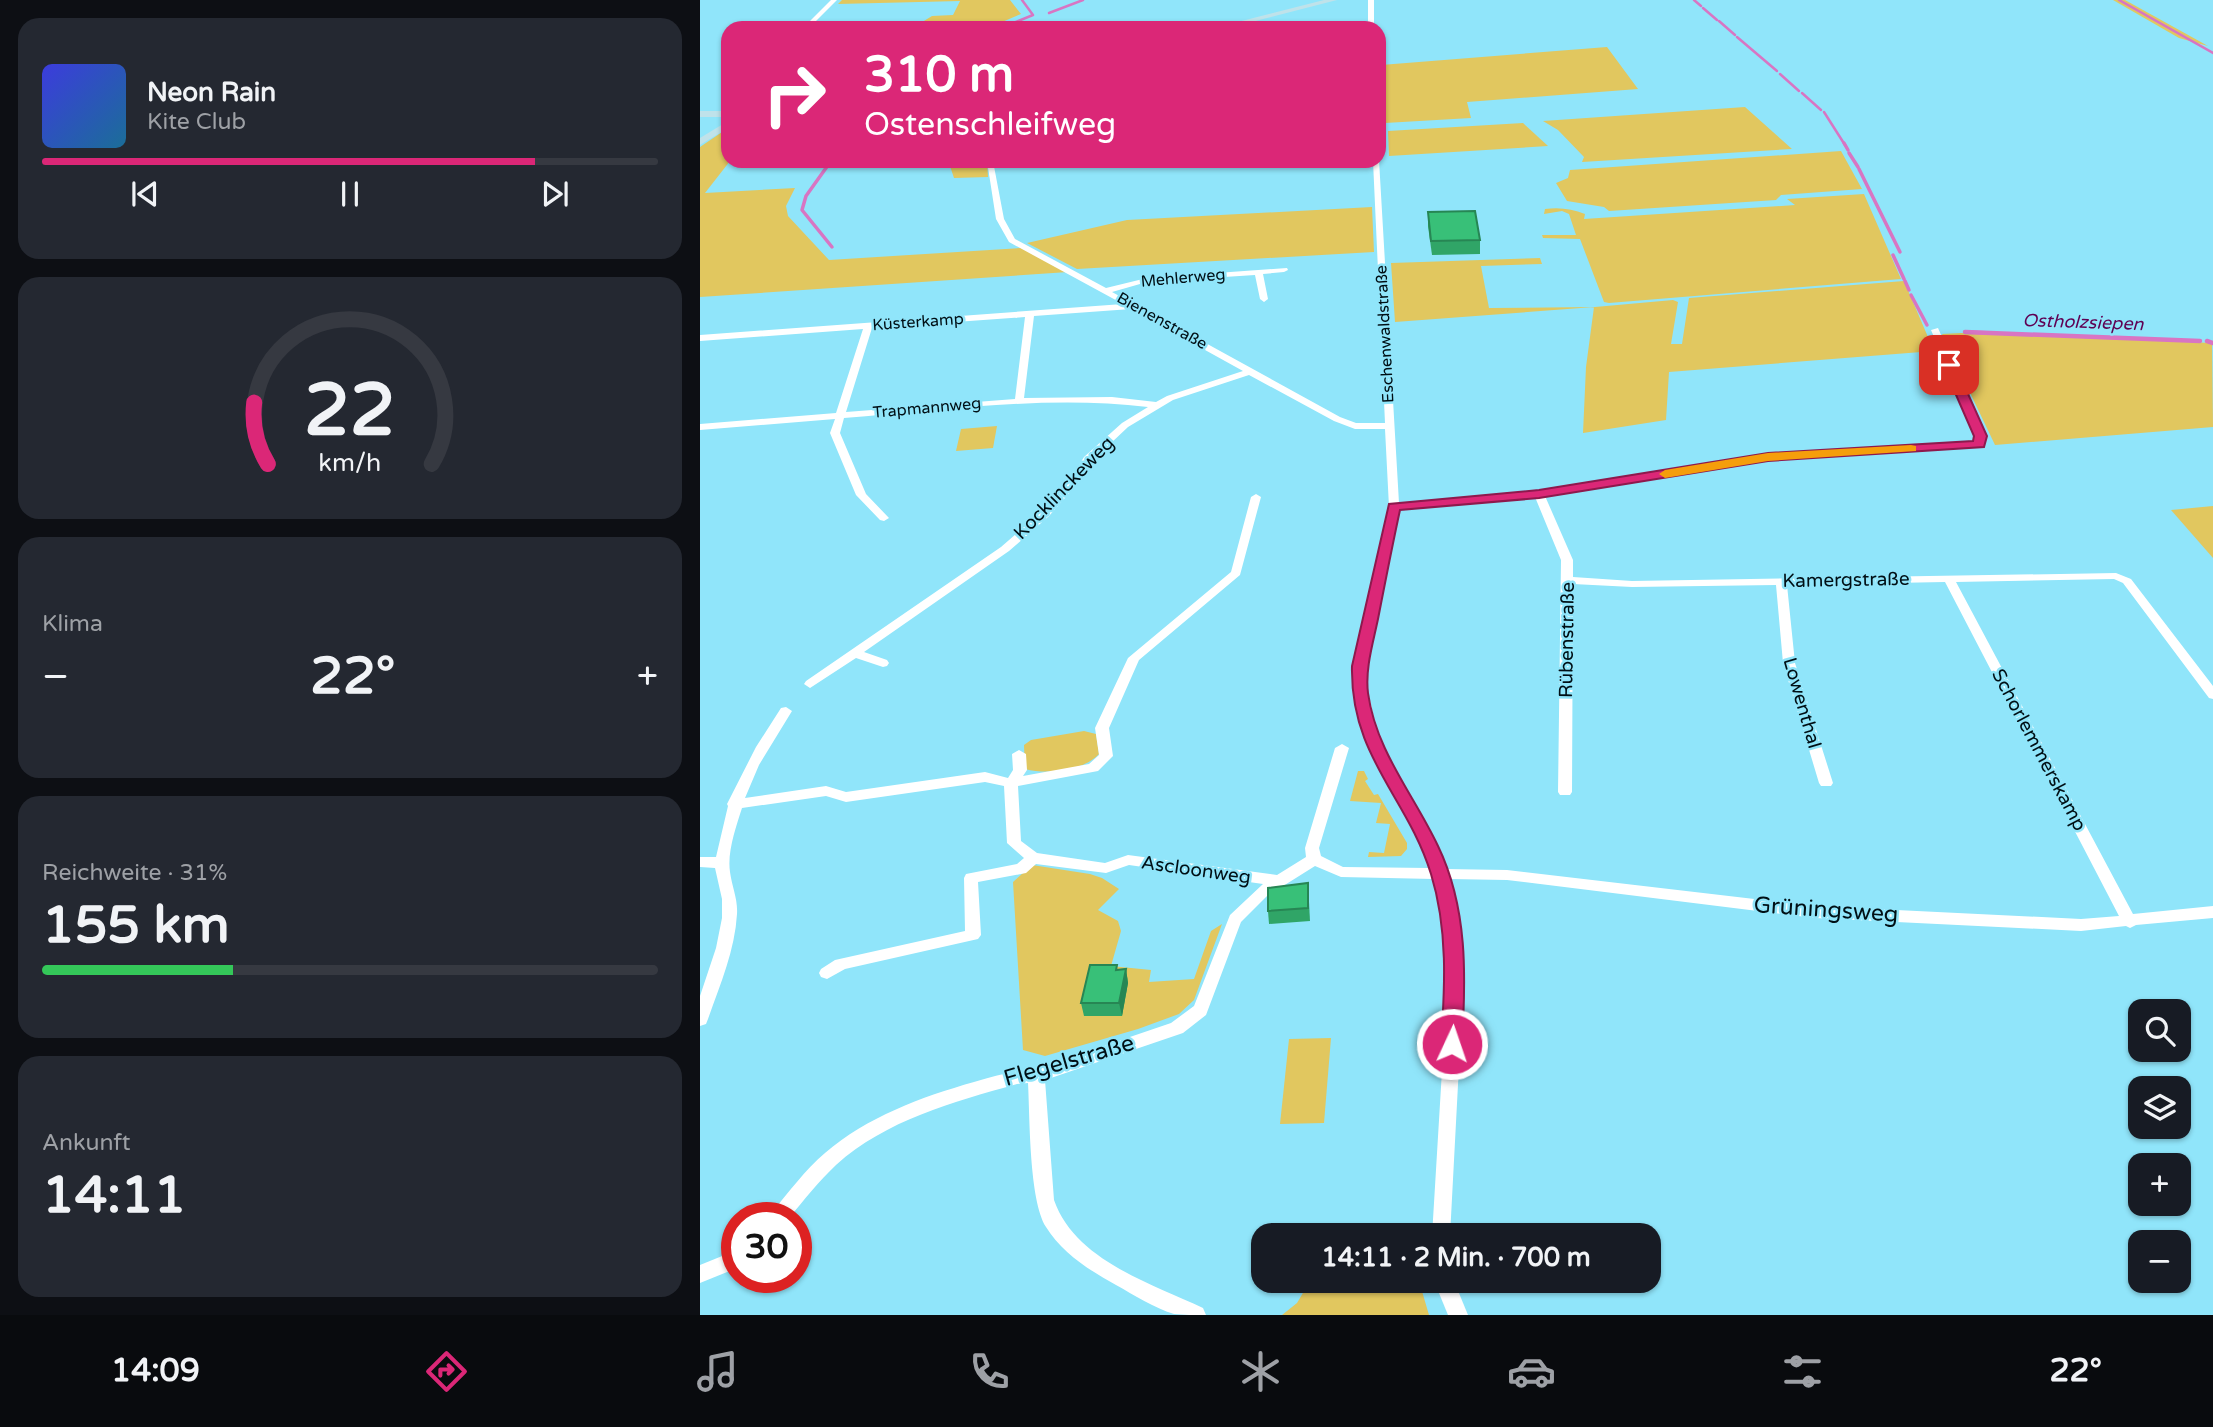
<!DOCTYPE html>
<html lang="de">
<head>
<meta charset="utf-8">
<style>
  body { margin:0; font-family:"Varela Round",sans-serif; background:#242831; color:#f1f3f6; height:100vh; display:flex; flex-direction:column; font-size:26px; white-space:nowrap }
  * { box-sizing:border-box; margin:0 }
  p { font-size:23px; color:#9ea1a6 }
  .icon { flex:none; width:38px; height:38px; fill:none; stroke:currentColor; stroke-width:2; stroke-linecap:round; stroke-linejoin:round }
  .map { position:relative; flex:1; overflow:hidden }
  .details { display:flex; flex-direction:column; gap:18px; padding:18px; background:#0d0f14; width:700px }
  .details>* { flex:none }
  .top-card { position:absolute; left:21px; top:21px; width:665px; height:147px; border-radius:21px; box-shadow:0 2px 5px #0004; background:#db2777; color:#fff; overflow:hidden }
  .fabs { position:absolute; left:1428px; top:999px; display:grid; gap:14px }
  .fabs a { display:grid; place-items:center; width:63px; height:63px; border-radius:14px; background:#171b24; box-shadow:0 2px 5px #0004; font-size:35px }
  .speed { position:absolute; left:21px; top:1202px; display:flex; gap:14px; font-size:35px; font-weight:700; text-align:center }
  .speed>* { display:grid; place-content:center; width:91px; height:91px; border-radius:50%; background:#171b24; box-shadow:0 2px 5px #0004; line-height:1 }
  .speed .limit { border:10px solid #d22; background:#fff; color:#111 }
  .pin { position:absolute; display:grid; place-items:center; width:60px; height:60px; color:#fff; margin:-30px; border-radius:14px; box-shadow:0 4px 10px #0006 }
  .me { position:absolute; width:77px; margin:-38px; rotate:3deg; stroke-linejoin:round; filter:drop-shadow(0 0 5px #0008) }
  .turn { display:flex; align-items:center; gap:24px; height:147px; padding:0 28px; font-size:32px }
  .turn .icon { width:91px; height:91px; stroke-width:2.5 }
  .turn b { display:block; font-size:49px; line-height:60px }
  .big { font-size:52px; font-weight:700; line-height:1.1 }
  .details .card { flex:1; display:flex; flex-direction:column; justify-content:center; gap:10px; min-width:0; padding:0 24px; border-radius:21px; background:#242831 }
  .details .dial { align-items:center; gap:0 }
  .dial svg { height:182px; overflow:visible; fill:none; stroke:#363941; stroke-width:7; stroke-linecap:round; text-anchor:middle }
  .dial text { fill:#f1f3f6; stroke:none }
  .song { display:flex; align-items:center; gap:21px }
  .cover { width:84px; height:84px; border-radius:10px; background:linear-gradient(135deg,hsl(240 70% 55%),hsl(200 70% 35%)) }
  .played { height:7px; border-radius:4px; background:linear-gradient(90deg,#db2777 80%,#363941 80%) }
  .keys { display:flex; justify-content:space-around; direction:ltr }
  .heat { display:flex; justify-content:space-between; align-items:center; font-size:38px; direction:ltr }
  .charge { height:10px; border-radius:5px; background:linear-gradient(90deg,#34c759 31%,#363941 0) }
  .trip { position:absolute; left:551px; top:1223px; width:410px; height:70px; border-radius:21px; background:#171b24; box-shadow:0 2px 5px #0004; font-weight:700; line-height:70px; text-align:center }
  .tabs { display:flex; height:112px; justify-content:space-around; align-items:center; background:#090b0e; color:#9ea1a6 }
  .tabs .icon { width:49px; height:49px }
  .tabs .selected { color:#db2777 }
  .tabs b { font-size:32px; color:#f1f3f6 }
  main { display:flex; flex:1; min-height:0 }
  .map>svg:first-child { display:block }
</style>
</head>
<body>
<main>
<section class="details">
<div class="card">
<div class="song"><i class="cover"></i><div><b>Neon Rain</b><p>Kite Club</p></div></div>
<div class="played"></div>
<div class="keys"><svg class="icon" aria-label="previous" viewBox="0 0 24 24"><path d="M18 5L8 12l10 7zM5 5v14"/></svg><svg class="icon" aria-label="pause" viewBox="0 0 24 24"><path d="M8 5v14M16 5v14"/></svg><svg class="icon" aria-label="next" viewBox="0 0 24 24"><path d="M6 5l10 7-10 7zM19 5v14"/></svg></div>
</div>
<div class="card dial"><svg viewBox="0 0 100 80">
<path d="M14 69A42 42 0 1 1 86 69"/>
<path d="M14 69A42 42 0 0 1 8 42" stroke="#db2777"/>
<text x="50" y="56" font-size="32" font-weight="700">22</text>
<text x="50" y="72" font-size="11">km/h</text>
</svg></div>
<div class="card"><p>Klima</p>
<div class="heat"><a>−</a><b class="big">22°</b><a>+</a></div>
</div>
<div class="card"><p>Reichweite · 31%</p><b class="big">155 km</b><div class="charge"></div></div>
<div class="card"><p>Ankunft</p><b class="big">14:11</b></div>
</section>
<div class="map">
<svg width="1513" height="1315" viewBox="0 0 1513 1315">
  <rect width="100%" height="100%" fill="#90e5fa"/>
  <!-- green -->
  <g fill="#e1c75f">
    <polygon points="142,0 310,0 321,14 288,28 115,28 219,24 232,16 253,15 260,1 138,4"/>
    <polygon points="1413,0 1425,0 1508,46 1479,38"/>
    <polygon points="907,47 938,89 767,102 771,118 685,123 681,108 681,65"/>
    <polygon points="1045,107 1092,149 882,162 884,157 858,130 843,121"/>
    <polygon points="823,123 848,146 689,156 688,131"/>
    <polygon points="28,128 30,161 5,193 95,188 86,206 88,216 129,260 321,248 368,272 0,297 0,147"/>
    <polygon points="1141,151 1162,189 1081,195 1076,200 909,211 904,207 867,201 856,183 868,178 870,170"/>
    <polygon points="255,161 287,161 288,177 254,178 250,166"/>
    <path d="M1164,194L1201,279L909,303L904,302L880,239L843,238L842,235H876L869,214L862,211L844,214L845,209C860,207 872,209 885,214L884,219L1095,205L1087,199Z"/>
    <polygon points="672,207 674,252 377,269 327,243 427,220"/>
    <polygon points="840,258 842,264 781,266 789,308 895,307 973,300 978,302 971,344 982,344 989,298 1204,281 1234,351 969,372 966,420 883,433 886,367 894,307 695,322 691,263"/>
    <polygon points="1261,333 1512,343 1513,427 1295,445 1242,334"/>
    <polygon points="297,426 293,448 256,451 261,429"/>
    <polygon points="1513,506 1513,558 1471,510"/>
    <path d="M384,731L396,734L399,754C383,771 348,775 325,769L324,745L331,740Z"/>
    <polygon points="658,771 664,771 668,779 665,781 674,795 678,794 707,843 707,849 701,856 668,857 669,852 684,853 690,824 676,823 681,803 650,801"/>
    <polygon points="332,865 390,874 402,878 419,889 398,910 418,921 421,931 411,966 451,970 449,982 494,979 511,931 522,924 494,1000 479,1014 438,1029 345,1056 323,1050 313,882"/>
    <polygon points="631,1038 624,1123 580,1124 589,1039"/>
    <polygon points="686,1223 717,1224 717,1235 635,1235 648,1228"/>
    <polygon points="610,1281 719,1281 729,1315 582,1315 597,1303"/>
  </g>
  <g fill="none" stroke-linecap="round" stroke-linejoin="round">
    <!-- stream-far2 -->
    <g stroke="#d875c3" stroke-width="2.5">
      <polyline points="994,0 1001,6"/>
      <polyline points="1419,0 1513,53"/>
      <polyline points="1003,8 1017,20"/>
      <polyline points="349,13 383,0"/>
      <polyline points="1019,21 1035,35"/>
      <polyline points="301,28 333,15 322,0"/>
      <polyline points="1037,37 1077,71"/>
      <polyline points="1080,74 1099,91"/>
      <polyline points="1102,93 1121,110"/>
      <polyline points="1124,112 1145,145"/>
    </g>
    <!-- stream-far1 -->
    <g stroke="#d875c3" stroke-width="3.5">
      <polyline points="1144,143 1148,150"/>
      <polyline points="1149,153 1158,167"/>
      <polyline points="131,161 106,196 102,210 132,247"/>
      <polyline points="1159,169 1200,252"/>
      <polyline points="1193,255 1204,279"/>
      <polyline points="1205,281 1209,290"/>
      <polyline points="1211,295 1227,325"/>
      <polyline points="1265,332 1293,333"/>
    </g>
    <!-- stream -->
    <g stroke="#d875c3" stroke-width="4.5">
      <polyline points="1265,332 1500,341"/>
      <polyline points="1507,341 1513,343"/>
    </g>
    <!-- street -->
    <g fill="#fff" fill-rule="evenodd">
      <polygon points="131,0 137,0 109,28 103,28"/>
      <rect x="668" y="0" width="6" height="28"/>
      <path d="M679,160L699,503L839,491L1068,454L1275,442L1276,436L1231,330L1238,328L1286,436L1283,447L1068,460L845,496L873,560V577L932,581L1416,573L1431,579L1513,686V699L1509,698L1423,583L1414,579L1256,582L1433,914L1513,906V918L1436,925L1430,928L1426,926L1381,931L1115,918L807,880L749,879L759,922L764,971L750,1236H732L748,971L743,922L734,879L641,877L615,866L567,896L541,922L506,1015L483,1033L345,1080L354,1200C375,1260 450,1283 503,1308L506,1315C496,1315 483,1315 474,1314C454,1308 434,1295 416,1285C389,1270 362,1253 346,1227C329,1199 330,1119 328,1083L317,1084C253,1102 186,1120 136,1165C119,1181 104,1200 89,1218H69L72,1212C89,1192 105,1170 125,1153C167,1117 221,1097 274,1082C295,1076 314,1070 336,1069L471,1023L494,1006L530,915L563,884L429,865L406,873L336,864L326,873L278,882L281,935L278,939L145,969L127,979L121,977L119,973L121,969L135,960L265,931L264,878L266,874L317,864L324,858L307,843L304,786L285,782L146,802L126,796L42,808C36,827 27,852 30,872C32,887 38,899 37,914C35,950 20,985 8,1019L6,1024L0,1026V996L16,948L22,918V899L15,868L0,867V857H16L28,806L27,804L56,747L81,708L86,707L92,711L59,765L45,798L126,786L146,792L285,772L308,778L313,770L312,754L319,750L326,754L327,770L323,776L389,764L399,755L395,728L428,658L531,572L551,497L556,494L561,497L540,575L439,660L409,728L413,756L398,771L318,786L321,841L337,853L405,863L428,855L577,875L606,857L605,848L635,748L642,744L649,748L619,848L621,856L643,867L730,868L722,846L666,744L653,679L689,507L685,429H655L634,421L549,375L473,400L428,427L392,461L379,482L349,516L309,551L164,652L187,660L189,663L187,666L183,667L156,658L110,688L104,684L106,681L301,547L341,512L371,478L384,457L422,423L448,407C348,395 245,410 144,418L140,433L166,494L189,518L184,521L180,520L156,495L130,433L135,419L0,430V424L136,413L163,329L0,341V335L423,304L309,242L296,219L287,161H293L304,219L315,239L406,288L447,278L587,268L588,270L584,272L563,274L568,299L564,302L560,299L555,275L447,282L412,292L434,304H439L440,307L640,417L656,423H685L673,161ZM431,309L543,371L467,396L456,402L412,397L324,398L334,316ZM325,317L315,399L146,412L172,328ZM835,497L861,560L858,792L860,795H870L872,792L873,584L932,587L1076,585L1083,663L1119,783L1121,786H1131L1133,783L1095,663L1087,585L1245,582L1419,916L1381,919L1115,906L807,870L745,869L736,846L680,744L665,679L699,510Z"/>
      <polygon points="37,1250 37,1268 0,1283 0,1265"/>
      <polygon points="734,1281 754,1281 768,1315 748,1315"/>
    </g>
    <!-- secondary -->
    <g fill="#bfe2ea" fill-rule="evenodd">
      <polygon points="624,0 637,0 528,28 514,28"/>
      <rect x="0" y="111" width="28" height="6"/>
      <polygon points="28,121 28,128 0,145 0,138"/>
    </g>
  </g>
  <!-- wall -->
  <g fill="#30a567">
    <polygon points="728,212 780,240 780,254 732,255 728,226"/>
    <polygon points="608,883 610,921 569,924 568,911"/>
    <polygon points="426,969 428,983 422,1016 384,1016 381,1003 418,970"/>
  </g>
  <!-- shaded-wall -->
  <polygon fill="#278654" points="426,969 428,983 422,1016 419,1003"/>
  <!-- building -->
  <g fill="#38c078" stroke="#278654" stroke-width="2">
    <polygon points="775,211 780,240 731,241 728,212"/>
    <polygon points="608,883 608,908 568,911 568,888"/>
    <polygon points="390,965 417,965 416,970 426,969 419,1003 381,1003"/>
  </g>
  <!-- route -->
  <path fill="#db2777" stroke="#8e194d" stroke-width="2" d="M1249,361L1255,365L1287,436L1284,447L1068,461L839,498L700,510C692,547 685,583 678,619C673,643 665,669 668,693C676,751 714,795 738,846C768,908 766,977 762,1044L759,1050L752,1053L744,1050L741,1044C745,987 748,929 731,874C707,796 650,757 652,666L689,504L839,490L1068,453L1273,441L1274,436L1243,365Z"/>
  <!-- slow -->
  <polygon fill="#f59e0b" points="1211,445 1216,446 1216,451 1068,461 965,478 959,474 965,470 1068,453"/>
  <g text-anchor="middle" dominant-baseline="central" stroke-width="5" stroke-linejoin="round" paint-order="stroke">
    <!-- far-street labels -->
    <g font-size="16" fill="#000f15" stroke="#90e5fa">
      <text transform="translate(483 278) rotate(-5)">Mehlerweg</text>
      <text transform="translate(462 321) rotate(29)">Bienenstraße</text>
      <text transform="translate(218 322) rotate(-4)">Küsterkamp</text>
      <text transform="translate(685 334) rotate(-93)">Eschenwaldstraße</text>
      <text transform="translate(227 408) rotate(-5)">Trapmannweg</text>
    </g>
    <!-- far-water labels -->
    <g font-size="18" font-style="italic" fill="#5f0053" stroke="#90e5fa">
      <text transform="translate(1383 322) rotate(2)">Ostholzsiepen</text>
    </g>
    <!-- street labels -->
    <g font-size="19" fill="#000f15" stroke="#90e5fa">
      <text transform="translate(364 488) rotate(-46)">Kocklinckeweg</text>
      <text transform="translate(1146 580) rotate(-1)">Kamergstraße</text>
      <text transform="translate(867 640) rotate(-89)">Rübenstraße</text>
      <text transform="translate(1102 703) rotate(74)">Lowenthal</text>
      <text transform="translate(1339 750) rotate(62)">Schorlemmerskamp</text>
      <text transform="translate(496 870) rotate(8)">Ascloonweg</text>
    </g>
    <!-- near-street labels -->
    <g font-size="23" fill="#000f15" stroke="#90e5fa">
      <text transform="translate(1126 910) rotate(4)">Grüningsweg</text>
      <text transform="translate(369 1061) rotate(-16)">Flegelstraße</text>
    </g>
  </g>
</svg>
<div class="fabs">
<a><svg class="icon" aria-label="search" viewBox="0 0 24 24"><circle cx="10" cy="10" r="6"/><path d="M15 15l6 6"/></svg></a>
<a><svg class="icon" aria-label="layers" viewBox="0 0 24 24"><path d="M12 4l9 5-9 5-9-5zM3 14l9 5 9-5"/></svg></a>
<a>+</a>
<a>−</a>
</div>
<div class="speed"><div class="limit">30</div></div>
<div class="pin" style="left:1249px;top:365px;background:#d93025"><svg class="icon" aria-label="arrive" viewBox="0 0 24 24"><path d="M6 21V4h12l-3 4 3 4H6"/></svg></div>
<svg class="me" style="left:752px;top:1044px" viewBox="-20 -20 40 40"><circle r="17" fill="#db2777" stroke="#fff" stroke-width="3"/><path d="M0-11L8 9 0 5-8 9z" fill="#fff"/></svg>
<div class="trip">14:11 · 2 Min. · 700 m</div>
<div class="top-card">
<div class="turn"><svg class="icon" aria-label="right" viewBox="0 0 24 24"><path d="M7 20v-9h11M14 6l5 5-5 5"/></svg><div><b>310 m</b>Ostenschleifweg</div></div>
</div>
</div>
</main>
<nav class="tabs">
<b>14:09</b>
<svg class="icon selected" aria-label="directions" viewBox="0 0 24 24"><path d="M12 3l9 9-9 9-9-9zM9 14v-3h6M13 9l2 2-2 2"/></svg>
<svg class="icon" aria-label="music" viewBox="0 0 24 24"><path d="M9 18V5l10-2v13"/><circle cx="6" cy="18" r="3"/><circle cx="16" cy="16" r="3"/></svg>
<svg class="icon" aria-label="phone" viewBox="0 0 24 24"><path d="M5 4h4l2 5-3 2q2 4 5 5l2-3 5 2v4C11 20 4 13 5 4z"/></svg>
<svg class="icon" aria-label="climate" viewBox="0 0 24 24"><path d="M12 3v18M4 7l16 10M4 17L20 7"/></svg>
<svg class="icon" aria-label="car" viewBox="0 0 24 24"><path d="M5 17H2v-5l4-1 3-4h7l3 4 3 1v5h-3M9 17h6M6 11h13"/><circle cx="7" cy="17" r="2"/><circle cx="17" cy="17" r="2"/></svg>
<svg class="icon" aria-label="filters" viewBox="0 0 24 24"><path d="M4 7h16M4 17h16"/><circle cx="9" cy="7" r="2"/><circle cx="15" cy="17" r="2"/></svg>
<b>22°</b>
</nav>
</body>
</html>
